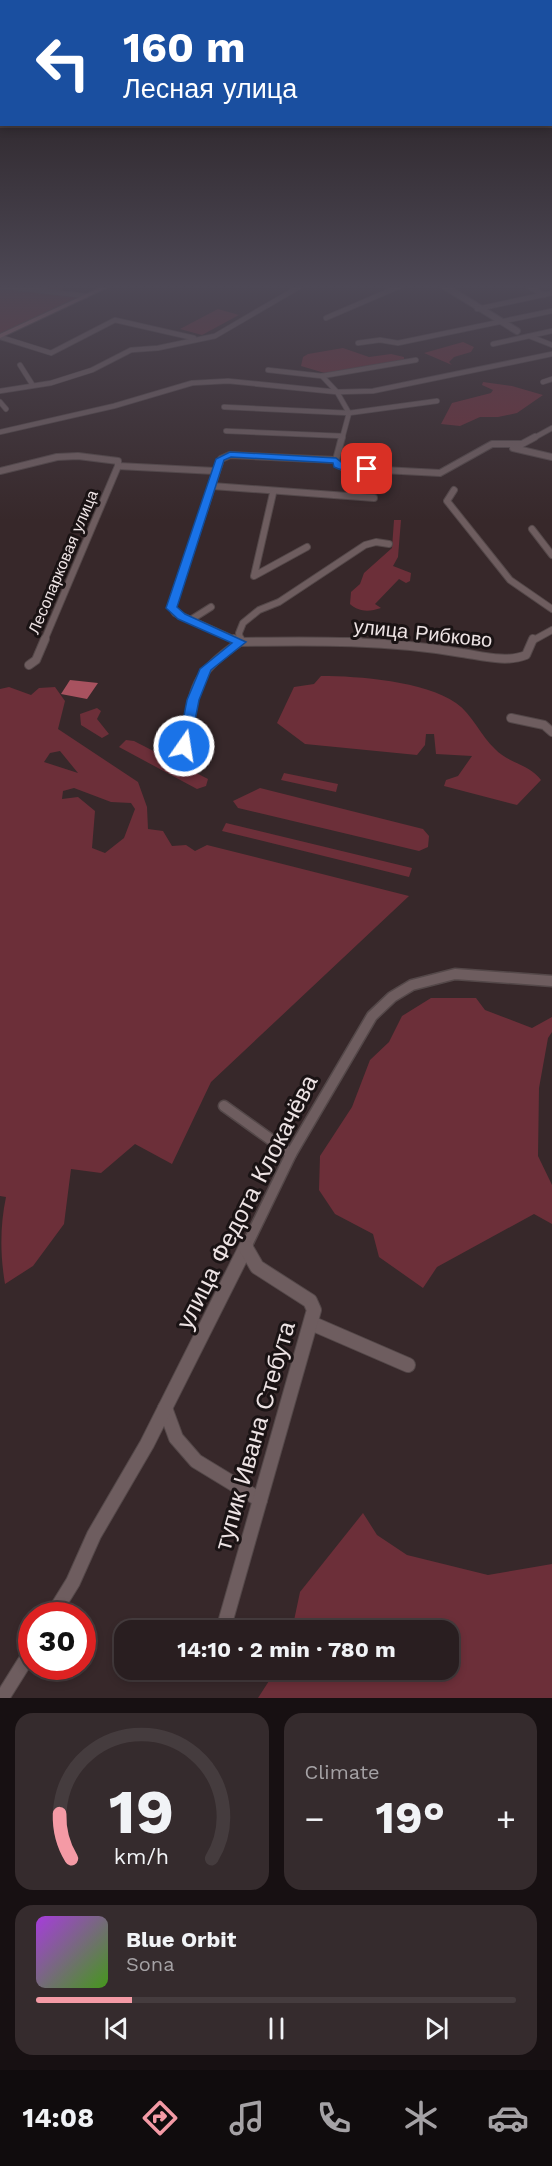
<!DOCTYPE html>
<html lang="en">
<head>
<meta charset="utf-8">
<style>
  body { margin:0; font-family:"Work Sans",sans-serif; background:#352b2d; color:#f1f3f6; height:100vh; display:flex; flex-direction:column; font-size:22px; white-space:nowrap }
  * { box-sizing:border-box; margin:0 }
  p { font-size:20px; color:#a5a2a5 }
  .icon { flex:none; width:33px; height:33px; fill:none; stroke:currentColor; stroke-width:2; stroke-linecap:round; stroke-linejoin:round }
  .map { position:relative; height:1698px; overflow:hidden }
  .details { display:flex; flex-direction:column; gap:15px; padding:15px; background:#171012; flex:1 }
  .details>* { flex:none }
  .banner { position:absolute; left:0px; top:0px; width:552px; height:126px; box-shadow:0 3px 9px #0003,0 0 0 2px #453c3e; background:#1a4fa0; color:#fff; overflow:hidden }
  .speed { position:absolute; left:18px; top:1602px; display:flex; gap:12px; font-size:30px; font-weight:700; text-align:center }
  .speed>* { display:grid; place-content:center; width:78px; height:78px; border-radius:50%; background:#291e20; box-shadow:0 3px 9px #0003,0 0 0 2px #453c3e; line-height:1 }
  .speed .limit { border:9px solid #d22; background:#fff; color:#111 }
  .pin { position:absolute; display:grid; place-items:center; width:51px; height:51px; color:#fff; margin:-26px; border-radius:12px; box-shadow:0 3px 9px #0006 }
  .me { position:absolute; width:66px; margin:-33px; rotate:13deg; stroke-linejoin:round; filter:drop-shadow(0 0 4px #0008) }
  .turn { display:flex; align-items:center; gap:21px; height:126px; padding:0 24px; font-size:27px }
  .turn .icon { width:78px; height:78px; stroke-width:2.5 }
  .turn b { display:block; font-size:42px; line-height:51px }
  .big { font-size:45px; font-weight:700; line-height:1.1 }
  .details .card { flex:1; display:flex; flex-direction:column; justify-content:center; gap:9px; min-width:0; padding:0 21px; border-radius:18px; background:#352b2d }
  .details .dial { align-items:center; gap:0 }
  .dial svg { height:156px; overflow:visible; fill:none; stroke:#453c3e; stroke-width:7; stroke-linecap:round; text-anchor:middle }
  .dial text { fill:#f1f3f6; stroke:none }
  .song { display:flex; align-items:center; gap:18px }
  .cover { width:72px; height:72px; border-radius:9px; background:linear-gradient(135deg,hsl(280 70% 55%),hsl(100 70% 35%)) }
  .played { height:6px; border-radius:3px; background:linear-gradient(90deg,#f49aa5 20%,#453c3e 20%) }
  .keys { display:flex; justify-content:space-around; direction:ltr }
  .heat { display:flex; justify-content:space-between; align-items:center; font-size:33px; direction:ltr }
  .details .tiles { flex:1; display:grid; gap:15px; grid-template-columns:1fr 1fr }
  .card:last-child { grid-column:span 2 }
  .trip { position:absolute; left:114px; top:1620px; width:345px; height:60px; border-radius:18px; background:#291e20; box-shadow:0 3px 9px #0003,0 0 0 2px #453c3e; font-weight:700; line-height:60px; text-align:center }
  .dock { display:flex; height:96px; justify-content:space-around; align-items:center; background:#100c0d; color:#a5a2a5 }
  .dock .icon { width:42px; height:42px }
  .dock .active { color:#f49aa5 }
  .dock b { font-size:27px; color:#f1f3f6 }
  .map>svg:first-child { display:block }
</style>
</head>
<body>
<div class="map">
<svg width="552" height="1698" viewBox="0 0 552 1698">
  <rect width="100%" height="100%" fill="#37282a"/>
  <!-- green -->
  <g fill="#6c2f39" fill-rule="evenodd">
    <polygon points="0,284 70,284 55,293 75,297 75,300 0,334"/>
    <polygon points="218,309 239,315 202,335 180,329"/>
    <polygon points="463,342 474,347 471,352 454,357 449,362 452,365 424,353"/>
    <polygon points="343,348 369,357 391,354 404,357 404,361 328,374 301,366 303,357 308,354"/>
    <polygon points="483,382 512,386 543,395 517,413 498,417 480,417 460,426 441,424 452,403 491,393 493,390 482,385"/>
    <path d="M394,520H401L398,557L393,566L411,573L410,581L406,583L399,579L375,604L381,608C369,612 359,612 350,604L351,592L360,584L364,573L392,548Z"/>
    <path d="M321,676C359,676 424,681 456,703C472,714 481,736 495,749C508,763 529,764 541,780L517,805L444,786L446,780L458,776L472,756L436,754L434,734H426L425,745L417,755L305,744L277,723L294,687L314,684Z"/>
    <path d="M9,687L31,695L39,688L55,687L65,701L58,729L138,782L147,807L148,829L163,831L172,846L186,845L195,851L207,845L409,896L211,1082L172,1164L135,1144L101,1173L71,1169L64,1224L33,1266L5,1284C0,1254 0,1226 6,1197L0,1196V689ZM60,751L78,773L44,762L50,753ZM74,788L111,802L131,803L135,809L124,838L105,853L92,848L95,811L78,797L62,799L63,791Z"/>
    <polygon points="97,708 101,711 97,719 109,734 102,738 81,725 80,714"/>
    <polygon points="126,740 134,741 208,779 206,786 197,789 119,747"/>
    <polygon points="284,773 338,784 336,792 281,780"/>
    <polygon points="260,788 423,829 429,836 428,847 419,851 238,808 233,801"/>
    <polygon points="226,823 412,868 409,877 222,831"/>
    <polygon points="431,998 476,998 485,1010 532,1028 552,1017 552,1032 548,1038 539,1088 538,1156 552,1185 552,1224 534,1214 437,1267 423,1288 379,1257 373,1234 335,1214 319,1190 320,1156 352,1107 370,1060 389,1042 402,1016"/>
    <polygon points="363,1513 377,1535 407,1555 488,1575 552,1564 552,1698 258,1698 276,1670 448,1670 448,1630 292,1630 300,1592"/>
  </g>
  <!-- water -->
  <polygon fill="#a8525f" points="70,680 98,683 87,699 61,694"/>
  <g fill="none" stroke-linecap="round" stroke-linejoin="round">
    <!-- minor-far4 casing -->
    <g stroke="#544849" stroke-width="6">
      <g id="minor-far4">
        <polyline points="524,284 544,295"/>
        <polyline points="0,286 86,296"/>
        <polyline points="477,309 552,293"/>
        <polyline points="326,318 405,284"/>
        <polyline points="529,336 552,345"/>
        <polyline points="0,337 51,353 115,320 194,338"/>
        <polyline points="358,343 380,340 398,343 552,311"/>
        <polyline points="493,344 552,331"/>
        <polyline points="20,365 32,384"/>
        <polyline points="268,370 322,376 416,360"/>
        <polyline points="322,376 337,392 349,413 342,439"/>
        <polyline points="543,382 552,379"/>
        <polyline points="0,391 51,383 92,370 131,350 158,348 215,336 304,284"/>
        <polyline points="0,402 6,409"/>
        <polyline points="224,407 349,413 437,401"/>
        <polyline points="226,431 343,436"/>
        <polyline points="0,432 114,406 192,383 228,381 337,392 373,391 552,354"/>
        <polyline points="532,439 552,428"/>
      </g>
    </g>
    <!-- minor-far3 casing -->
    <g stroke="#544849" stroke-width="8">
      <g id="minor-far3">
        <polyline points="513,448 552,457"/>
        <polyline points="336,460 342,437"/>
        <polyline points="336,460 338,465 344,468 440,473 492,444 522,444 535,437"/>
        <polyline points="0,471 57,457 78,456 118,461 118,466 215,471"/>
        <polyline points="212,486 374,498"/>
        <polyline points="454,490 447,501 510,580 552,609"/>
        <polyline points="273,493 254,576 307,547"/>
        <polyline points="532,529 552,555"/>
        <polyline points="192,619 211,607"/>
        <polyline points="44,641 118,466"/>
        <polyline points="237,641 175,613 172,608 221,459 230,455 336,460"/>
        <polyline points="240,641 239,633 243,623 259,610 279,602 365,545 376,542 389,544"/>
        <polyline points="315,641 360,641"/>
        <polyline points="532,641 552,630"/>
      </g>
    </g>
    <!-- minor-far2 casing -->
    <g stroke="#544849" stroke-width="10">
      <g id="minor-far2">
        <path d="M234,639L240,642C315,641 388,640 462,653C482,656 507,663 526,655L533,639"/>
        <polyline points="29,665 36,660 45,639"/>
        <polyline points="511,718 544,725 552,732"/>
        <path d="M184,746C195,688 189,677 240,642V639"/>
      </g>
    </g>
    <!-- minor-far1 casing -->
    <g stroke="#544849" stroke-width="13">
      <g id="minor-far1">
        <polyline points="224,1106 291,1154"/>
        <polyline points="245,1249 291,1154 372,1016 392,997 412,985 455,974 552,981"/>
      </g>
    </g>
    <!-- minor casing -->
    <g stroke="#544849" stroke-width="16">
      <g id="minor">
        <polyline points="311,1323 408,1365"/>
        <polyline points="165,1408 176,1438 196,1461 260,1500"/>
        <polyline points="52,1616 73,1582 94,1535 147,1444 246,1247"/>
        <polyline points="223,1630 314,1310 310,1301 257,1267 246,1248"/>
        <polyline points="2,1698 32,1650"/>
      </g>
    </g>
    <!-- tertiary casing -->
    <g stroke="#544849" stroke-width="8">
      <polyline id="tertiary" points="441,284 517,331"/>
    </g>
    <!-- secondary casing -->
    <g stroke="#544849" stroke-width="2">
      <polygon id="secondary" points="108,284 115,284 0,338 0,334"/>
    </g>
    <!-- minor-far4 -->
    <use href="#minor-far4" stroke="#6e5d5f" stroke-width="4.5"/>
    <!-- minor-far3 -->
    <use href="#minor-far3" stroke="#6e5d5f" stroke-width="6"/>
    <!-- minor-far2 -->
    <use href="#minor-far2" stroke="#6e5d5f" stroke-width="8"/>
    <!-- minor-far1 -->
    <use href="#minor-far1" stroke="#6e5d5f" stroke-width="10"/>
    <!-- minor -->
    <use href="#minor" stroke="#6e5d5f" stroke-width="14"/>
    <!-- tertiary -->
    <use href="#tertiary" stroke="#6e5d5f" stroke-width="6"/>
    <!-- secondary -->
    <use href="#secondary" fill="#956a70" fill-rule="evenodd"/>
  </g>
  <!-- sky -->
  <linearGradient id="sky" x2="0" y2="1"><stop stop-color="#1e1617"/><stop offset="0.55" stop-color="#4d4855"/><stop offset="1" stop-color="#4d4855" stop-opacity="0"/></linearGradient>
  <rect width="552" height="521" fill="url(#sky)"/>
  <!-- route -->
  <path fill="#1a73e8" stroke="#114b97" stroke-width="1.5" d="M230,452L336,458L345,465L372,469C362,474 344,472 334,467L333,463L231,457L224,460L177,607L185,614L246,642L211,670L199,700L190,746L184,750L178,746L187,700L200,669L232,643L178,619L166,608L216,459Z"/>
  <g text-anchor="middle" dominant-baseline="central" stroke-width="6" stroke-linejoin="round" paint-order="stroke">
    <!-- far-street labels -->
    <g font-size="16" fill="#ede3e4" stroke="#1a1314">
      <text transform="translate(63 562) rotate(-67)">Лесопарковая улица</text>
    </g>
    <!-- street labels -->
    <g font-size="20" fill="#ede3e4" stroke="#1a1314">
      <text transform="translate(423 633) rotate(6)">улица Рибково</text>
    </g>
    <!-- near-street labels -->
    <g font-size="24" fill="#ede3e4" stroke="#1a1314">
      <text transform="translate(247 1202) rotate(-63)">улица Федота Клокачёва</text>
      <text transform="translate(255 1436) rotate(-74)">тупик Ивана Стебута</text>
    </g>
  </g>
</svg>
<div class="speed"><div class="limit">30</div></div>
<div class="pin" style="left:367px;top:469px;background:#d93025"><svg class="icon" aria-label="arrive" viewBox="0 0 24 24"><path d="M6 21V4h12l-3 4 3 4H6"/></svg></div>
<svg class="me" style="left:184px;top:746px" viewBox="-20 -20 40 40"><circle r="17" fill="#1a73e8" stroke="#fff" stroke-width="3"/><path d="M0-11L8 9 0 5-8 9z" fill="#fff"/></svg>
<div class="trip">14:10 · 2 min · 780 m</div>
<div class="banner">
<div class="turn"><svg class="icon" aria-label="left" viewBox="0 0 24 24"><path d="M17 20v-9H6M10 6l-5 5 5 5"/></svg><div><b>160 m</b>Лесная улица</div></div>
</div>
</div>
<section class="details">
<div class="tiles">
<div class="card dial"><svg viewBox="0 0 100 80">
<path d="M14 69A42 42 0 1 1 86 69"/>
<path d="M14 69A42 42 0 0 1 8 46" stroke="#f49aa5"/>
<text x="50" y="56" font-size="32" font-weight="700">19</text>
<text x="50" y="72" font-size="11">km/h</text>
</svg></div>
<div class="card"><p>Climate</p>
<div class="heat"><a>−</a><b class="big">19°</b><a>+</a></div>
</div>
<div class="card">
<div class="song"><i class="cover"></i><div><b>Blue Orbit</b><p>Sona</p></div></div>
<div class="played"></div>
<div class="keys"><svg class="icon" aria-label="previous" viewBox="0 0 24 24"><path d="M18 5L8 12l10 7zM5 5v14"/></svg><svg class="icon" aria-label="pause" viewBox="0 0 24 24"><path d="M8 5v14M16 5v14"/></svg><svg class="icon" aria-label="next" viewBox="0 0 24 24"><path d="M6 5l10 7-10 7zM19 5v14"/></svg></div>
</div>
</div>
</section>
<nav class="dock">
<b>14:08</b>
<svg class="icon active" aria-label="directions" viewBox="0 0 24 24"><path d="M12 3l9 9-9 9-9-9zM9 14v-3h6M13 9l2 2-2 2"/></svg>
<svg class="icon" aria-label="music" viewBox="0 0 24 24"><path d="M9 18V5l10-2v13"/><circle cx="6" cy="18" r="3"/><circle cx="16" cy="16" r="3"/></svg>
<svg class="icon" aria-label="phone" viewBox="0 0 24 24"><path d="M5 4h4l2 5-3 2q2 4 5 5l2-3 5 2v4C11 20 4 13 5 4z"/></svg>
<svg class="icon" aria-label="climate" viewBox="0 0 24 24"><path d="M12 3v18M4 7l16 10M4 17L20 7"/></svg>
<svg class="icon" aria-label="car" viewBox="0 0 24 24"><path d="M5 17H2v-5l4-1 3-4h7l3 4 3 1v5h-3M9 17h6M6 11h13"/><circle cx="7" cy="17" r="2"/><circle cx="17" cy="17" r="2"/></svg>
</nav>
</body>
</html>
